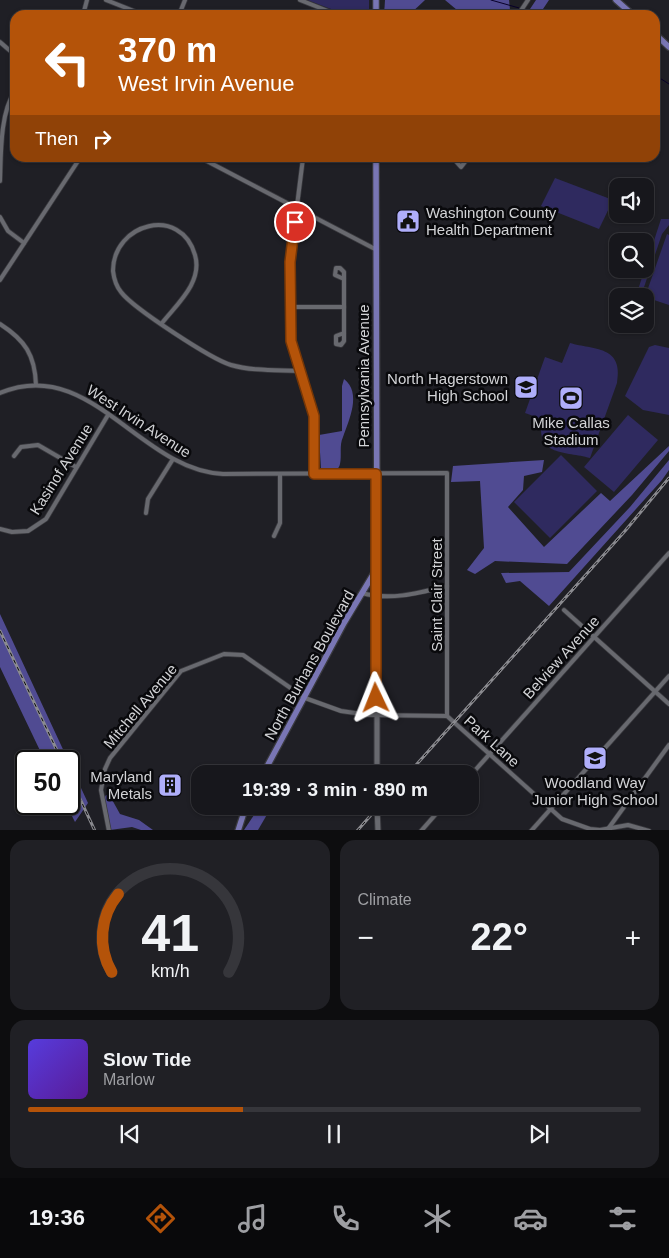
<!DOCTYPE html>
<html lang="en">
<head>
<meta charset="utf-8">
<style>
  body { margin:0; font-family:Arial,sans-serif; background:#202025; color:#f1f3f6; height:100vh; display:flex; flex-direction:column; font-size:19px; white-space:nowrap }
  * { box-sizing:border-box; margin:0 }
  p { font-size:16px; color:#9e9fa3 }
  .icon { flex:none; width:28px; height:28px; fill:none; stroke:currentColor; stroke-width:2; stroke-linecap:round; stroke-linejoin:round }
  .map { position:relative; height:830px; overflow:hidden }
  .sheet { display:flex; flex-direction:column; gap:10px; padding:10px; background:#0d0d0f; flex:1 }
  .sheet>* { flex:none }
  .banner { position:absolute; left:10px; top:10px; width:650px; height:152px; border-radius:15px; box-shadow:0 1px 4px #0004,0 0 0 1px #36363b; background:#b45309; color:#fff; overflow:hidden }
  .tools { position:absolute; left:609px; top:178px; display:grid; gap:10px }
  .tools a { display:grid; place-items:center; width:45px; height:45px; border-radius:10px; background:#17171c; box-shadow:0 1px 4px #0004,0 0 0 1px #36363b; font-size:25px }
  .speed { position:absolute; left:15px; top:750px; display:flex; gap:10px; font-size:25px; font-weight:700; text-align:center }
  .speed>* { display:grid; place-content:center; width:65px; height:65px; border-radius:50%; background:#17171c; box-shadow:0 1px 4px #0004,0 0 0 1px #36363b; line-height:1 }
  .speed .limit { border:2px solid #111; border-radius:8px; background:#fff; color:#111 }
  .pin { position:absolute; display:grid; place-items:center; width:42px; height:42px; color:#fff; margin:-21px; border:2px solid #fff; border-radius:50%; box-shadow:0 1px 5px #0007 }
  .me { position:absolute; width:55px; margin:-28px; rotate:358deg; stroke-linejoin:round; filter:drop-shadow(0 0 4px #0008) }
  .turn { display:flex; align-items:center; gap:18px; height:105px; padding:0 25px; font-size:22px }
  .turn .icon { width:65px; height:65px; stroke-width:2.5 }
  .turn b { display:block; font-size:35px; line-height:42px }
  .then { display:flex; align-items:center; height:48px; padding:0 25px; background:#0003; gap:10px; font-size:19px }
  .big { font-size:38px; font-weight:600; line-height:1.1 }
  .sheet .card { flex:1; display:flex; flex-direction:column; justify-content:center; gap:8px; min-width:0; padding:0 18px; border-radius:15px; background:#202025 }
  .sheet .dial { align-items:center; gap:0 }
  .dial svg { height:130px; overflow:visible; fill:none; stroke:#36363b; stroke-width:7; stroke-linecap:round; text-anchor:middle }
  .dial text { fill:#f1f3f6; stroke:none }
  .song { display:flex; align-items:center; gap:15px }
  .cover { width:60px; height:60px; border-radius:8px; background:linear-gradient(135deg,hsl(250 70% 55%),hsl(270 70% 35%)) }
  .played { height:5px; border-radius:2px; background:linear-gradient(90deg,#b45309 35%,#36363b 35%) }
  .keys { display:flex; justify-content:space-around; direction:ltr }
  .heat { display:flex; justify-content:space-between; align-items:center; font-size:28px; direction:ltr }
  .sheet .tiles { flex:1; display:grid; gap:10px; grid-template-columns:1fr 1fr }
  .card:last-child { grid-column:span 2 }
  .trip { position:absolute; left:191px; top:765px; width:288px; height:50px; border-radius:15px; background:#17171c; box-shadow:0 1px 4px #0004,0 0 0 1px #36363b; font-weight:600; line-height:50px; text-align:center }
  .dock { display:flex; height:80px; justify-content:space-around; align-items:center; background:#09090b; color:#9e9fa3 }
  .dock .icon { width:35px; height:35px }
  .dock .selected { color:#b45309 }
  .dock b { font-size:22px; color:#f1f3f6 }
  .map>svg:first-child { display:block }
</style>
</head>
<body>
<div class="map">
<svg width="669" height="831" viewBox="0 0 669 831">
  <rect width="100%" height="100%" fill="#1f1f25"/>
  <!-- green -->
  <g fill="#2f2a5f">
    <polygon points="307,0 369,0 369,15 347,15"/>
    <polygon points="555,178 613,200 599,229 541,206"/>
    <polygon points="661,219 669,219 669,225 662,234 641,296 636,296"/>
    <polygon points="667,234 669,235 669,305 645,297"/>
    <path d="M570,343C593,350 624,345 617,383L590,458C566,451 535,457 542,419L525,413L545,357L562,363Z"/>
    <polygon points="655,345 669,348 669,415 643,410 625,396 649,347"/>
    <polygon points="628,415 658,440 614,492 584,467"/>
    <polygon points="561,455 597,491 550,538 514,502"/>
  </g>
  <!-- forest -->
  <g fill="#504b92">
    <polygon points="385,0 425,0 409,15 384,15"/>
    <polygon points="445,0 509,0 510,10 508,15 463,15"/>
    <polygon points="536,0 549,0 541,12 558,15 526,15"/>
    <path d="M344,379C362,393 349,420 343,437C339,445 342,456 340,464C339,470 333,471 328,472L321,469L319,435L342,431V386Z"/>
    <polygon points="669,446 669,451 632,495 567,564 495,561 475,574 467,570 484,548 480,481 451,482 453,466 544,460 542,472 524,476 523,490 508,507 544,547 601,493 610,501"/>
    <polygon points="669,460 669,470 662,480 549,606 520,581 506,583 501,573 569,572 630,507"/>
    <polygon points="0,614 88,803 75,822 66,804 69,804 69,761 45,761 0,667"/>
    <polygon points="106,795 110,796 120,814 139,820 153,830 141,830 132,827 110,830 104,799"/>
    <polygon points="260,806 272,806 258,830 244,830"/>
  </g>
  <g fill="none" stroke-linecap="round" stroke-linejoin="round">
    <!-- stream -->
    <g stroke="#080029" stroke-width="1">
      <polyline points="491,0 519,8"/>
      <polyline points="526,10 545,15"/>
      <polyline points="655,75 669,84"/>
    </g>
    <!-- street casing -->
    <g stroke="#39393e" stroke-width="5.5">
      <g id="street">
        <polyline points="106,0 144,15"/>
        <polyline points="300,0 338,15"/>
        <polyline points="83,15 87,0"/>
        <polyline points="179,15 185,0"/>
        <polyline points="518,15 528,0"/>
        <polyline points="0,42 15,55"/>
        <polyline points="201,158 375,249"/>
        <polyline points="303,158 290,262 290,331 294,356 314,416 314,474"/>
        <polyline points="453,158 461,167 468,158"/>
        <path d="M0,181C1,153 0,113 15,91"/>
        <polyline points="0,217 8,231 24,243"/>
        <polyline points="344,279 335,275 336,268 340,268 344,272 344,341 341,345 336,344 336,336 344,333"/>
        <polyline points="0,280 80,158"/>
        <polyline points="290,307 344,307"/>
        <path d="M162,323C177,304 203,282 195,255C181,205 113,223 113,271C114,279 116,286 121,292C133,308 211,359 231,365C252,371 276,370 299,371"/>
        <path d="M0,324C25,340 35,355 36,385"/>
        <path d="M0,393C90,355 139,470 223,474L447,473V716"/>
        <polyline points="14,456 21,447 38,445 76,467"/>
        <polyline points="146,513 148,499 173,459"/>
        <polyline points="0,529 12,532 28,531 46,519 108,415"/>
        <polyline points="274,536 280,523 280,474"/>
        <path d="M362,593C390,601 419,593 447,586"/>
        <polyline points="564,610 669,704"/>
        <polyline points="470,776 669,553"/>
        <polyline points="608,829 669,745"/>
        <polyline points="109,831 101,790 105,769 110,758 181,671 224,654 243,655 305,698 341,711 369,715 447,716 562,819 590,829 600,830 628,825 649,831"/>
        <polyline points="421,831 443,806"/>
        <polyline points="531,831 669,676"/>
      </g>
    </g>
    <!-- secondary casing -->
    <g stroke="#39393e" stroke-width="7">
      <g id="secondary">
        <polyline points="377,568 377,774"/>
        <polyline points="377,806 378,831"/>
      </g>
    </g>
    <!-- primary casing -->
    <g stroke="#39393e" stroke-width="8">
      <g id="primary">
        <polyline points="376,0 376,15"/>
        <polyline points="616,0 633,15"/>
        <polyline points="655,34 669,47"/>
        <polyline points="263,774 344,623 377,568 376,158"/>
        <polyline points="238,831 246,806"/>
      </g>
    </g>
    <!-- street -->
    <use href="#street" stroke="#68696f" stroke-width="4"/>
    <!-- secondary -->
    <use href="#secondary" stroke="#68696f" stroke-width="5"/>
    <!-- primary -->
    <use href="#primary" stroke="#7976b4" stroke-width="5.5"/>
    <!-- rail casing -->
    <g stroke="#8b8b90" stroke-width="3">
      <g id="rail">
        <polyline points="0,631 62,761"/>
        <polyline points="408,774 625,531 669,478"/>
        <polyline points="69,775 95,831"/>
        <polyline points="357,831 379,806"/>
      </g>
    </g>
    <!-- rail -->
    <use href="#rail" stroke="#09090c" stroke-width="1" stroke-dasharray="4" stroke-linecap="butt"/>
  </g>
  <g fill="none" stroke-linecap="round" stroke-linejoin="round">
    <!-- route casing -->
    <g stroke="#753606" stroke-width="12">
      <polyline id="route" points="295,222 290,262 291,341 314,416 314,474 376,474 376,698"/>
    </g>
    <!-- route -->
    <use href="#route" stroke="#b45309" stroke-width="9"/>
  </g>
  <!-- icons -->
  <defs>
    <g id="civic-square" transform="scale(1.25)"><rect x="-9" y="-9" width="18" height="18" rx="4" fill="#afaefa" stroke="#09090c"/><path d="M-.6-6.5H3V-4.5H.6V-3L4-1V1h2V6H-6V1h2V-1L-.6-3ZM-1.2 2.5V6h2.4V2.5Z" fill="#111"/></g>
    <g id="school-square" transform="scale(1.25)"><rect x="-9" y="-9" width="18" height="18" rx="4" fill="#afaefa" stroke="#09090c"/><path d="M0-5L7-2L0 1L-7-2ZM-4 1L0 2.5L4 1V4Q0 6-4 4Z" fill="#111"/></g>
    <g id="stadium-square" transform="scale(1.25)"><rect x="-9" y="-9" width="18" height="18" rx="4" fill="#afaefa" stroke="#09090c"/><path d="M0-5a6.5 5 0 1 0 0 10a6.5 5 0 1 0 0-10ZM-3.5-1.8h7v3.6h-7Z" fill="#111"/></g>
    <g id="building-square" transform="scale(1.25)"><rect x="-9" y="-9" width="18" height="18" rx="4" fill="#afaefa" stroke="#09090c"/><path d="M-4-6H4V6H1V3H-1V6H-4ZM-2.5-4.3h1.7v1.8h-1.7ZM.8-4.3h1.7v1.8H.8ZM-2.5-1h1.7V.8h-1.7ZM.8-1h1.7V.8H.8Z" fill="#111"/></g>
  </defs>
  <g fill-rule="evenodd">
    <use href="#civic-square" x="408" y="221"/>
    <use href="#school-square" x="526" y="387"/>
    <use href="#stadium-square" x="571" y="398"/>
    <use href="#school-square" x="595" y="758"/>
    <use href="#building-square" x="170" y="785"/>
  </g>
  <g text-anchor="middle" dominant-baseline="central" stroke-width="5" stroke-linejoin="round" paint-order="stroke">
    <!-- poi labels -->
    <g font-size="15" fill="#d2d3d6" stroke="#09090c" text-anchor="end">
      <text x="426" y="212" text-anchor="start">Washington County<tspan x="426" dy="17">Health Department</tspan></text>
      <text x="508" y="378">North Hagerstown<tspan x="508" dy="17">High School</tspan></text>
      <text x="571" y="422" text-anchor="middle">Mike Callas<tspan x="571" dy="17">Stadium</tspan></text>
      <text x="152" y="776">Maryland<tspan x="152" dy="17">Metals</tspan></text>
      <text x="595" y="782" text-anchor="middle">Woodland Way<tspan x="595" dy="17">Junior High School</tspan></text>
    </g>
    <!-- street labels -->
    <g font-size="15" fill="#d2d3d6" stroke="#09090c">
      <text transform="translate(363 376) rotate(-90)">Pennsylvania Avenue</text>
      <text transform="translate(139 421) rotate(33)">West Irvin Avenue</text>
      <text transform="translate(61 469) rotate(-58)">Kasinof Avenue</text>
      <text transform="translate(436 595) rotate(-90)">Saint Clair Street</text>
      <text transform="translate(561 657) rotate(-48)">Belview Avenue</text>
      <text transform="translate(309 665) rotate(-61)">North Burhans Boulevard</text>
      <text transform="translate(140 706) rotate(-50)">Mitchell Avenue</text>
      <text transform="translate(492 741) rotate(42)">Park Lane</text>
    </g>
  </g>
</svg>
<div class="tools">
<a><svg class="icon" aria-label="sound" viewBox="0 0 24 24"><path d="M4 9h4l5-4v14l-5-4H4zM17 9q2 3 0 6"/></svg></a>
<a><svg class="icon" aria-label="search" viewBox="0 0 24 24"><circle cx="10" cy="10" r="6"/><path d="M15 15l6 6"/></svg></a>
<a><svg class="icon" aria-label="layers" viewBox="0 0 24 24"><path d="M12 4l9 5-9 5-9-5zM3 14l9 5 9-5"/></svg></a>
</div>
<div class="speed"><div class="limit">50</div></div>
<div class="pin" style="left:295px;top:222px;background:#d93025"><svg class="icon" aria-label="arrive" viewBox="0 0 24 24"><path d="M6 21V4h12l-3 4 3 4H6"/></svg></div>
<svg class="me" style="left:376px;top:698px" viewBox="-20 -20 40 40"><path d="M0-17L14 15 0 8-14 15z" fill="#b45309" stroke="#fff" stroke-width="4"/></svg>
<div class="trip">19:39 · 3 min · 890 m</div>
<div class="banner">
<div class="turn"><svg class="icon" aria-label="left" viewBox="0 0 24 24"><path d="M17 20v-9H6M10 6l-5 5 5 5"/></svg><div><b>370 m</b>West Irvin Avenue</div></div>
<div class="then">Then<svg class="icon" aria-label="right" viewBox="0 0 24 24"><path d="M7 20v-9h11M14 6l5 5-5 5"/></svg></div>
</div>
</div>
<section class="sheet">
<div class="tiles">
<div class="card dial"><svg viewBox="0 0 100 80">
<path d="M14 69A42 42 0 1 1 86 69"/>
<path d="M14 69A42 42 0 0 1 18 21" stroke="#b45309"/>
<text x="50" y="56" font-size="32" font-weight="700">41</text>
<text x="50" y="72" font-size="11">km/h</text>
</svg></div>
<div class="card"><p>Climate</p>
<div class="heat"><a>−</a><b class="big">22°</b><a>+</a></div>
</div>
<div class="card">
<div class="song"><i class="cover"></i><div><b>Slow Tide</b><p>Marlow</p></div></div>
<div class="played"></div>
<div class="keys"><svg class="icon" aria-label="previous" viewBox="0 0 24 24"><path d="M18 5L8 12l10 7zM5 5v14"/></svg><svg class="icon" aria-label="pause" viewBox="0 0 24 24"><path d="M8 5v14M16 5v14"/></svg><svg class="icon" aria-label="next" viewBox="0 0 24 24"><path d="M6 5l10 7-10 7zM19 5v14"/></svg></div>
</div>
</div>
</section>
<nav class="dock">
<b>19:36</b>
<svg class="icon selected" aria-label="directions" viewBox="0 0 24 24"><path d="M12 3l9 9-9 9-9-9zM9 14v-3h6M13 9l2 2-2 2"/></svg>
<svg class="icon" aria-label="music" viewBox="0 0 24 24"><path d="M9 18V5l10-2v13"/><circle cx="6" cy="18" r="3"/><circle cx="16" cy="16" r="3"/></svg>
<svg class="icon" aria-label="phone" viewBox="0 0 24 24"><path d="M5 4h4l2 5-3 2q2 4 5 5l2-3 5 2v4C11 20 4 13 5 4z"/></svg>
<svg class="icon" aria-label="climate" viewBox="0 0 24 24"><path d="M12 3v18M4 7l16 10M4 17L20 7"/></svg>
<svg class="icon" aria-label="car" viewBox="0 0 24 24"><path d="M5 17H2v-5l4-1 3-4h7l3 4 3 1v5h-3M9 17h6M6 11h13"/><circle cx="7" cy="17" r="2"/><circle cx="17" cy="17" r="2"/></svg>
<svg class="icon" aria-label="filters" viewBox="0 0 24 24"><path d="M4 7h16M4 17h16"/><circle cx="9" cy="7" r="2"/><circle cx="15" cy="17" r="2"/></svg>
</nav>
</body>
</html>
